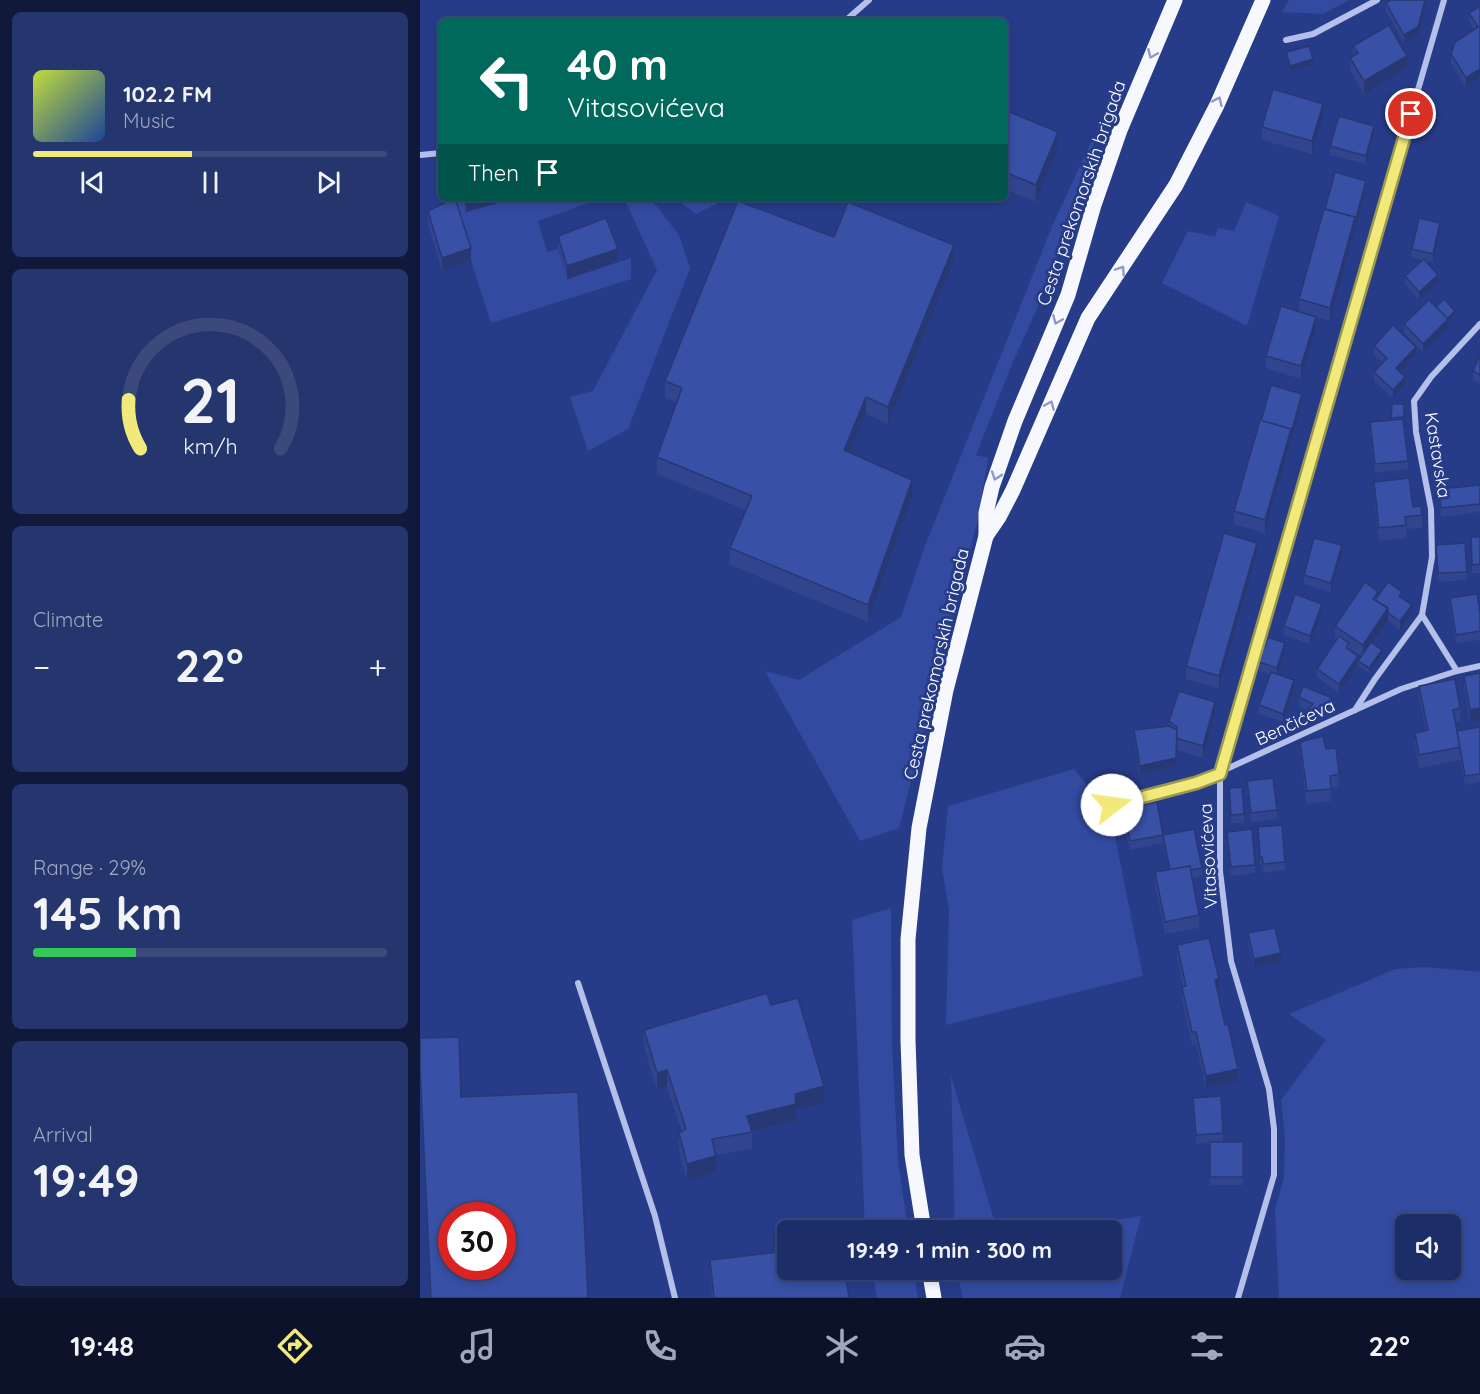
<!DOCTYPE html>
<html lang="en">
<head>
<meta charset="utf-8">
<style>
  body { margin:0; font-family:Quicksand,sans-serif; background:#25356d; color:#f1f3f6; height:100vh; display:flex; flex-direction:column; font-size:22px; white-space:nowrap }
  * { box-sizing:border-box; margin:0 }
  p { font-size:20px; color:#a0a8c0 }
  .icon { flex:none; width:33px; height:33px; fill:none; stroke:currentColor; stroke-width:2; stroke-linecap:round; stroke-linejoin:round }
  .map { position:relative; flex:1; overflow:hidden }
  .drawer { display:flex; flex-direction:column; gap:12px; padding:12px; background:#101939; width:420px }
  .drawer>* { flex:none }
  .banner { position:absolute; left:18px; top:18px; width:570px; height:183px; border-radius:9px; box-shadow:0 3px 9px #0003,0 0 0 2px #3b497b; background:#00695c; color:#fff; overflow:hidden }
  .buttons { position:absolute; left:975px; top:1214px; display:grid; gap:12px }
  .buttons a { display:grid; place-items:center; width:66px; height:66px; border-radius:9px; background:#1d2d67; box-shadow:0 3px 9px #0003,0 0 0 2px #3b497b; font-size:30px }
  .speed { position:absolute; left:18px; top:1202px; display:flex; gap:12px; font-size:30px; font-weight:700; text-align:center }
  .speed>* { display:grid; place-content:center; width:78px; height:78px; border-radius:50%; background:#1d2d67; box-shadow:0 3px 9px #0003,0 0 0 2px #3b497b; line-height:1 }
  .speed .limit { border:9px solid #d22; background:#fff; color:#111 }
  .pin { position:absolute; display:grid; place-items:center; width:51px; height:51px; color:#fff; margin:-26px; border:3px solid #fff; border-radius:50%; box-shadow:0 2px 6px #0007 }
  .me { position:absolute; width:66px; margin:-33px; rotate:75deg; stroke-linejoin:round; filter:drop-shadow(0 0 4px #0008) }
  .turn { display:flex; align-items:center; gap:21px; height:126px; padding:0 30px; font-size:27px }
  .turn .icon { width:78px; height:78px; stroke-width:2.5 }
  .turn b { display:block; font-size:42px; line-height:51px }
  .then { display:flex; align-items:center; height:57px; padding:0 30px; background:#0003; gap:12px; font-size:22px }
  .big { font-size:45px; font-weight:800; line-height:1.1 }
  .drawer .card { flex:1; display:flex; flex-direction:column; justify-content:center; gap:9px; min-width:0; padding:0 21px; border-radius:9px; background:#25356d }
  .drawer .dial { align-items:center; gap:0 }
  .dial svg { height:156px; overflow:visible; fill:none; stroke:#3b497b; stroke-width:7; stroke-linecap:round; text-anchor:middle }
  .dial text { fill:#f1f3f6; stroke:none }
  .song { display:flex; align-items:center; gap:18px }
  .cover { width:72px; height:72px; border-radius:9px; background:linear-gradient(135deg,hsl(70 70% 55%),hsl(220 70% 35%)) }
  .played { height:6px; border-radius:3px; background:linear-gradient(90deg,#f1ea7a 45%,#3b497b 45%) }
  .keys { display:flex; justify-content:space-around; direction:ltr }
  .heat { display:flex; justify-content:space-between; align-items:center; font-size:33px; direction:ltr }
  .charge { height:9px; border-radius:4px; background:linear-gradient(90deg,#34c759 29%,#3b497b 0) }
  .trip { position:absolute; left:357px; top:1220px; width:345px; height:60px; border-radius:9px; background:#1d2d67; box-shadow:0 3px 9px #0003,0 0 0 2px #3b497b; font-weight:800; line-height:60px; text-align:center }
  .tabs { display:flex; height:96px; justify-content:space-around; align-items:center; background:#0c1229; color:#a0a8c0 }
  .tabs .icon { width:42px; height:42px }
  .tabs .on { color:#f1ea7a }
  .tabs b { font-size:27px; color:#f1f3f6 }
  main { display:flex; flex:1; min-height:0 }
  .map>svg:first-child { display:block }
</style>
</head>
<body>
<main>
<section class="drawer">
<div class="card">
<div class="song"><i class="cover"></i><div><b>102.2 FM</b><p>Music</p></div></div>
<div class="played"></div>
<div class="keys"><svg class="icon" aria-label="previous" viewBox="0 0 24 24"><path d="M18 5L8 12l10 7zM5 5v14"/></svg><svg class="icon" aria-label="pause" viewBox="0 0 24 24"><path d="M8 5v14M16 5v14"/></svg><svg class="icon" aria-label="next" viewBox="0 0 24 24"><path d="M6 5l10 7-10 7zM19 5v14"/></svg></div>
</div>
<div class="card dial"><svg viewBox="0 0 100 80">
<path d="M14 69A42 42 0 1 1 86 69"/>
<path d="M14 69A42 42 0 0 1 8 44" stroke="#f1ea7a"/>
<text x="50" y="56" font-size="32" font-weight="700">21</text>
<text x="50" y="72" font-size="11">km/h</text>
</svg></div>
<div class="card"><p>Climate</p>
<div class="heat"><a>−</a><b class="big">22°</b><a>+</a></div>
</div>
<div class="card"><p>Range · 29%</p><b class="big">145 km</b><div class="charge"></div></div>
<div class="card"><p>Arrival</p><b class="big">19:49</b></div>
</section>
<div class="map">
<svg width="1060" height="1298" viewBox="0 0 1060 1298">
  <rect width="100%" height="100%" fill="#273c89"/>
  <!-- green -->
  <g fill="#324ba0" fill-rule="evenodd">
    <polygon points="869,0 929,0 903,14 862,12"/>
    <polygon points="674,136 676,138 626,289 592,364 556,455 568,458 558,519 479,828 440,841 345,671 379,680 481,617 505,546 633,224"/>
    <polygon points="31,198 43,198 47,212 77,198 182,198 118,221 127,252 138,249 148,279 211,258 211,279 71,323"/>
    <polygon points="204,198 230,198 259,235 270,268 208,429 168,451 150,397 173,391 237,270"/>
    <polygon points="259,198 299,198 296,204 276,214 262,204"/>
    <polygon points="826,202 859,216 827,326 742,283 768,231 795,237 798,228 814,231"/>
    <polygon points="654,769 690,812 723,976 526,1025 529,910 522,868 528,806"/>
    <polygon points="471,908 472,1044 478,1161 488,1230 445,1230 432,920"/>
    <path d="M1004,967L1060,972V1298H859L855,1210L864,1177L865,1138L861,1100L906,1040L869,1014L976,969ZM986,1224H1030V1269H986Z"/>
    <polygon points="531,1076 577,1230 535,1230"/>
    <polygon points="721,1216 700,1298 543,1298 536,1269 692,1269 692,1230 639,1230"/>
    <polygon points="452,1269 493,1269 498,1298 457,1298"/>
  </g>
  <g fill="none" stroke-linecap="round" stroke-linejoin="round">
    <!-- minor -->
    <g stroke="#b4c0e9" stroke-width="6">
      <polyline points="425,21 449,0"/>
      <polyline points="866,40 893,34 957,0"/>
      <polyline points="0,155 21,153"/>
      <polyline points="1002,615 1012,557 1011,509 996,432 994,401 1011,377 1060,324"/>
      <polyline points="935,710 955,679 1002,615 1037,671"/>
      <polyline points="692,805 776,783 981,689 1037,671 1060,666"/>
      <polyline points="158,983 235,1216 255,1298"/>
      <polyline points="818,1298 854,1175 854,1129 849,1089 811,961 800,871 800,774 1024,0"/>
    </g>
    <!-- primary -->
    <g stroke="#f7f8fe" stroke-width="15">
      <polyline points="566,536 579,517 593,490 668,318 756,185 797,105 843,0"/>
      <polyline points="504,1230 492,1155 488,1040 488,939 499,828 526,690 566,536 566,513 572,487 595,421 648,295 674,205 700,130 755,0"/>
      <polyline points="509,1269 514,1298"/>
    </g>
  </g>
  <!-- wall -->
  <g fill="#30458e">
    <polygon points="966,3 1006,7 998,36 984,43 966,11"/>
    <polygon points="1060,6 1060,78 1046,87 1031,63 1031,54 1054,29 1049,22 1049,13"/>
    <polygon points="933,46 987,68 944,94 930,70 930,58 933,56"/>
    <polygon points="585,110 638,149 616,202 585,189"/>
    <polygon points="903,117 892,154 842,140 842,127"/>
    <polygon points="954,134 946,164 910,155 910,146"/>
    <polygon points="946,189 910,321 896,317 896,329 881,379 846,368 846,356 879,311 879,299 905,209"/>
    <polygon points="43,198 78,198 78,203 46,212"/>
    <polygon points="8,211 51,261 22,271 8,224"/>
    <polygon points="1020,232 1013,262 1006,261 1018,283 999,300 985,284 985,276 1002,260 992,258 992,249"/>
    <polygon points="138,236 198,262 147,279 138,249"/>
    <polygon points="414,237 534,261 468,424 446,414 430,453 492,497 448,622 310,565 310,548 326,510 237,474 237,457 257,403 245,398 245,381"/>
    <polygon points="1016,307 1035,315 1028,322 1028,328 1003,352 984,333 984,324"/>
    <polygon points="954,346 996,355 981,372 985,385 973,398 954,381 954,372 963,363 954,355"/>
    <polygon points="1060,355 1060,383 1053,380 1053,371"/>
    <polygon points="882,402 845,533 814,524 814,511 841,421"/>
    <polygon points="972,404 984,404 984,422 983,422 988,461 988,469 955,473 950,431 950,422 971,420"/>
    <polygon points="954,482 993,507 1002,515 1002,528 986,529 986,538 959,541 954,495"/>
    <polygon points="1060,485 1060,512 1021,517 1019,489"/>
    <polygon points="1051,537 1060,537 1060,573 1052,573"/>
    <polygon points="1016,545 1047,572 1047,580 1018,582"/>
    <polygon points="922,554 911,592 884,584 884,575"/>
    <polygon points="837,555 799,688 766,679 766,666"/>
    <polygon points="958,596 982,598 992,613 980,630 968,621 952,644 962,654 949,673 938,665 938,661 941,656 929,648 929,651 938,665 919,693 897,677 897,669 916,639 915,639 915,626"/>
    <polygon points="1030,598 1060,612 1060,640 1036,643 1030,607"/>
    <polygon points="902,612 890,644 864,635 864,626"/>
    <polygon points="865,652 858,674 874,689 863,722 839,714 839,705 850,674 839,671 839,662"/>
    <polygon points="1060,673 1060,720 1050,722 1044,689 1044,676"/>
    <polygon points="999,686 1040,708 1040,721 1035,722 1037,731 1060,727 1060,782 1045,785 1040,760 999,768 995,746 995,733 1006,731 999,699"/>
    <polygon points="879,697 912,707 902,719 885,722 885,713 888,710 879,706"/>
    <polygon points="795,715 783,758 757,750 756,766 720,775 714,739 714,730 749,726 749,721"/>
    <polygon points="880,742 906,749 919,774 919,787 911,788 911,801 887,804 880,754"/>
    <polygon points="827,781 857,810 857,819 831,822 827,790"/>
    <polygon points="809,788 824,814 824,823 811,823"/>
    <polygon points="703,809 743,835 782,868 782,876 772,878 779,915 779,928 745,934 735,885 735,872 749,870 743,843 710,850 703,817"/>
    <polygon points="838,827 865,862 865,870 843,873 842,865 840,865"/>
    <polygon points="807,832 835,865 835,873 811,876 807,840"/>
    <polygon points="828,933 861,962 834,968 828,941"/>
    <polygon points="757,945 799,992 797,992 818,1081 786,1088 776,1044 772,1045 762,1000 762,987 763,987 757,958"/>
    <polygon points="351,1005 404,1103 376,1110 376,1121 332,1132 332,1149 296,1155 296,1172 267,1181 259,1150 259,1133 262,1132 247,1087 237,1090 224,1046 224,1030"/>
    <polygon points="0,1038 41,1097 168,1298 10,1298 0,1083"/>
    <polygon points="773,1098 803,1133 803,1142 796,1142 823,1142 823,1185 790,1185 790,1143 776,1144"/>
    <polygon points="290,1260 368,1269 429,1298 292,1298 290,1277"/>
  </g>
  <!-- shaded-wall -->
  <g fill="#273874">
    <polygon points="1006,0 1006,7 998,36 984,43 984,35"/>
    <polygon points="987,56 987,68 944,94 944,81"/>
    <polygon points="893,59 893,64 870,70 870,66"/>
    <polygon points="1060,69 1060,78 1046,87 1046,78"/>
    <polygon points="903,104 903,117 892,154 892,141"/>
    <polygon points="954,126 954,134 946,164 946,156"/>
    <polygon points="638,132 638,149 616,202 616,185"/>
    <polygon points="946,181 946,189 910,321 910,308"/>
    <polygon points="50,198 78,198 78,203 46,212 46,199"/>
    <polygon points="1020,223 1020,232 1013,262 1013,254"/>
    <polygon points="534,245 534,261 468,424 468,407"/>
    <polygon points="51,248 51,261 22,271 22,258"/>
    <polygon points="198,249 198,262 147,279 147,266"/>
    <polygon points="1018,275 1018,283 999,300 999,292"/>
    <polygon points="1035,311 1035,315 1028,322 1028,328 1003,352 1003,344"/>
    <polygon points="896,317 896,329 881,379 881,366"/>
    <polygon points="996,347 996,355 976,377 976,368"/>
    <polygon points="985,377 985,385 973,398 973,390"/>
    <polygon points="882,394 882,402 845,533 845,520 871,429"/>
    <polygon points="446,397 446,414 424,467 424,450"/>
    <polygon points="492,480 492,497 448,622 448,605"/>
    <polygon points="837,543 837,555 799,688 799,676"/>
    <polygon points="922,545 922,554 911,592 911,583"/>
    <polygon points="902,604 902,612 890,644 890,636"/>
    <polygon points="992,605 992,613 980,630 980,621"/>
    <polygon points="968,608 968,621 943,657 943,645"/>
    <polygon points="865,643 865,652 857,677 857,668"/>
    <polygon points="962,650 962,654 949,673 949,668"/>
    <polygon points="938,656 938,665 919,693 919,684"/>
    <polygon points="874,680 874,689 863,722 863,714"/>
    <polygon points="912,698 912,707 902,719 902,711"/>
    <polygon points="795,702 795,715 783,758 783,746"/>
    <polygon points="1060,708 1060,720 1050,722 1050,710"/>
    <polygon points="756,744 756,766 720,775 720,766"/>
    <polygon points="861,953 861,962 834,968 834,959"/>
    <polygon points="799,979 799,992 795,992 795,980"/>
    <polygon points="818,1069 818,1081 786,1088 786,1076"/>
    <polygon points="247,1070 247,1087 237,1090 237,1073"/>
    <polygon points="404,1086 404,1103 376,1110 376,1121 327,1133 327,1116 375,1094"/>
    <polygon points="296,1156 296,1172 267,1181 267,1164"/>
  </g>
  <!-- building -->
  <g fill="#3850a5" stroke="#273874" stroke-width="1.5" fill-rule="evenodd">
    <polygon points="971,0 1005,0 998,27 984,35 966,3"/>
    <polygon points="1060,6 1060,69 1046,78 1031,54 1035,42 1058,27 1049,13"/>
    <polygon points="219,18 219,21 190,21"/>
    <polygon points="969,25 987,56 944,81 930,58 938,53 933,46"/>
    <polygon points="889,46 893,59 870,66 866,52"/>
    <polygon points="853,89 903,104 892,141 842,127"/>
    <polygon points="585,110 638,132 616,185 585,172"/>
    <polygon points="919,116 954,126 946,156 910,146"/>
    <polygon points="915,172 946,181 935,222 935,217 905,209"/>
    <polygon points="35,198 51,248 22,258 8,211"/>
    <polygon points="318,201 414,237 428,202 534,245 468,407 446,397 424,450 492,480 448,605 310,548 332,496 237,457 262,388 245,381"/>
    <polygon points="904,209 935,217 910,308 879,299"/>
    <polygon points="186,218 198,249 147,266 138,236"/>
    <polygon points="999,218 1020,223 1013,254 992,249"/>
    <polygon points="1004,259 1018,275 999,292 985,276"/>
    <polygon points="1024,299 1035,311 1027,319 1016,307"/>
    <polygon points="1009,300 1028,319 1003,344 984,324"/>
    <polygon points="861,306 896,317 881,366 846,356"/>
    <polygon points="973,325 996,347 976,368 985,377 973,390 954,372 967,358 954,346"/>
    <polygon points="1060,355 1060,375 1053,371"/>
    <polygon points="851,385 882,394 871,433 871,429 841,421"/>
    <polygon points="972,404 984,404 984,417 971,418"/>
    <polygon points="983,419 988,461 955,464 950,422"/>
    <polygon points="840,420 871,429 845,520 814,511"/>
    <polygon points="989,478 993,507 1001,506 1002,515 985,517 986,525 959,528 954,482"/>
    <polygon points="1060,485 1060,504 1021,508 1019,489"/>
    <polygon points="804,533 837,543 799,676 766,666"/>
    <polygon points="1051,537 1060,537 1060,564 1052,565"/>
    <polygon points="894,538 922,545 911,583 884,575"/>
    <polygon points="1045,543 1047,572 1018,573 1016,545"/>
    <polygon points="945,582 958,592 953,599 968,608 943,645 915,626"/>
    <polygon points="968,582 982,592 979,596 992,605 980,621 968,613 968,608 955,600"/>
    <polygon points="875,594 902,604 890,636 864,626"/>
    <polygon points="1057,594 1060,612 1060,631 1036,635 1030,598"/>
    <polygon points="919,636 929,643 926,648 938,656 919,684 897,669"/>
    <polygon points="848,637 865,643 857,668 839,662"/>
    <polygon points="951,642 962,650 949,668 938,661"/>
    <polygon points="851,672 874,680 863,714 839,705"/>
    <polygon points="1060,673 1060,708 1050,710 1044,676"/>
    <polygon points="1035,679 1040,708 1033,710 1040,747 999,755 995,733 1008,730 999,686"/>
    <polygon points="883,686 912,698 902,711 885,713 893,704 879,697"/>
    <polygon points="759,691 795,702 783,746 756,738 757,727 749,721"/>
    <polygon points="749,726 757,730 756,758 720,766 714,730"/>
    <polygon points="1060,727 1060,774 1045,776 1037,731"/>
    <polygon points="903,736 906,749 916,748 919,774 910,776 911,789 887,791 880,742"/>
    <polygon points="853,778 857,810 831,813 827,781"/>
    <polygon points="822,787 824,814 811,815 809,788"/>
    <polygon points="737,802 743,835 774,829 782,868 770,870 770,866 750,870 743,835 710,841 703,809"/>
    <polygon points="862,825 865,862 843,864 842,857 840,857 838,827"/>
    <polygon points="832,829 835,865 811,867 807,832"/>
    <polygon points="770,866 779,915 745,922 735,872"/>
    <polygon points="855,928 861,953 834,959 828,933"/>
    <polygon points="789,938 799,979 795,980 805,1025 808,1024 818,1069 786,1076 776,1032 772,1032 762,987 766,986 757,945"/>
    <polygon points="347,993 351,1005 378,998 404,1086 375,1094 376,1104 327,1116 332,1132 292,1139 296,1156 267,1164 259,1133 266,1129 247,1070 237,1073 224,1030"/>
    <path d="M39,1037L41,1097L158,1092L168,1298H11L0,1067V1038ZM32,1215H82V1266H32Z"/>
    <polygon points="801,1096 803,1133 776,1135 773,1098"/>
    <rect x="790" y="1142" width="33" height="35"/>
    <polygon points="368,1251 368,1269 425,1269 429,1298 294,1298 290,1260"/>
  </g>
  <!-- one-way arrows -->
  <defs><path id="oneway-chevron" d="M-2-3.5L2.5 0L-2 3.5" fill="none" stroke-width="1.6" stroke-linecap="round" stroke-linejoin="round" transform="scale(1.5)"/></defs>
  <g stroke="#8f9ac4">
    <use href="#oneway-chevron" transform="translate(732 54) rotate(113)"/>
    <use href="#oneway-chevron" transform="translate(798 101) rotate(-65)"/>
    <use href="#oneway-chevron" transform="translate(701 270) rotate(-56)"/>
    <use href="#oneway-chevron" transform="translate(637 320) rotate(113)"/>
    <use href="#oneway-chevron" transform="translate(630 405) rotate(-67)"/>
    <use href="#oneway-chevron" transform="translate(576 476) rotate(109)"/>
  </g>
  <g fill="none" stroke-linecap="round" stroke-linejoin="round">
    <!-- route casing -->
    <g stroke="#9d984f" stroke-width="15">
      <polyline id="route" points="692,805 776,783 800,774 991,114"/>
    </g>
    <!-- route -->
    <use href="#route" stroke="#f1ea7a" stroke-width="10"/>
  </g>
  <g text-anchor="middle" dominant-baseline="central" stroke-width="6" stroke-linejoin="round" paint-order="stroke">
    <!-- street labels -->
    <g font-size="18" fill="#fff" stroke="#273c89">
      <text transform="translate(661 193) rotate(-71)">Cesta prekomorskih brigada</text>
      <text transform="translate(1018 455) rotate(81)">Kastavska</text>
      <text transform="translate(516 664) rotate(-77)">Cesta prekomorskih brigada</text>
      <text transform="translate(875 722) rotate(-25)">Benčićeva</text>
      <text transform="translate(788 856) rotate(-93)">Vitasovićeva</text>
    </g>
  </g>
</svg>
<div class="buttons">
<a><svg class="icon" aria-label="sound" viewBox="0 0 24 24"><path d="M4 9h4l5-4v14l-5-4H4zM17 9q2 3 0 6"/></svg></a>
</div>
<div class="speed"><div class="limit">30</div></div>
<div class="pin" style="left:991px;top:114px;background:#d93025"><svg class="icon" aria-label="arrive" viewBox="0 0 24 24"><path d="M6 21V4h12l-3 4 3 4H6"/></svg></div>
<svg class="me" style="left:692px;top:805px" viewBox="-20 -20 40 40"><circle r="19" fill="#fff"/><path d="M0-13L10 11 0 6-10 11z" fill="#f1ea7a"/></svg>
<div class="trip">19:49 · 1 min · 300 m</div>
<div class="banner">
<div class="turn"><svg class="icon" aria-label="left" viewBox="0 0 24 24"><path d="M17 20v-9H6M10 6l-5 5 5 5"/></svg><div><b>40 m</b>Vitasovićeva</div></div>
<div class="then">Then<svg class="icon" aria-label="arrive" viewBox="0 0 24 24"><path d="M6 21V4h12l-3 4 3 4H6"/></svg></div>
</div>
</div>
</main>
<nav class="tabs">
<b>19:48</b>
<svg class="icon on" aria-label="directions" viewBox="0 0 24 24"><path d="M12 3l9 9-9 9-9-9zM9 14v-3h6M13 9l2 2-2 2"/></svg>
<svg class="icon" aria-label="music" viewBox="0 0 24 24"><path d="M9 18V5l10-2v13"/><circle cx="6" cy="18" r="3"/><circle cx="16" cy="16" r="3"/></svg>
<svg class="icon" aria-label="phone" viewBox="0 0 24 24"><path d="M5 4h4l2 5-3 2q2 4 5 5l2-3 5 2v4C11 20 4 13 5 4z"/></svg>
<svg class="icon" aria-label="climate" viewBox="0 0 24 24"><path d="M12 3v18M4 7l16 10M4 17L20 7"/></svg>
<svg class="icon" aria-label="car" viewBox="0 0 24 24"><path d="M5 17H2v-5l4-1 3-4h7l3 4 3 1v5h-3M9 17h6M6 11h13"/><circle cx="7" cy="17" r="2"/><circle cx="17" cy="17" r="2"/></svg>
<svg class="icon" aria-label="filters" viewBox="0 0 24 24"><path d="M4 7h16M4 17h16"/><circle cx="9" cy="7" r="2"/><circle cx="15" cy="17" r="2"/></svg>
<b>22°</b>
</nav>
</body>
</html>
